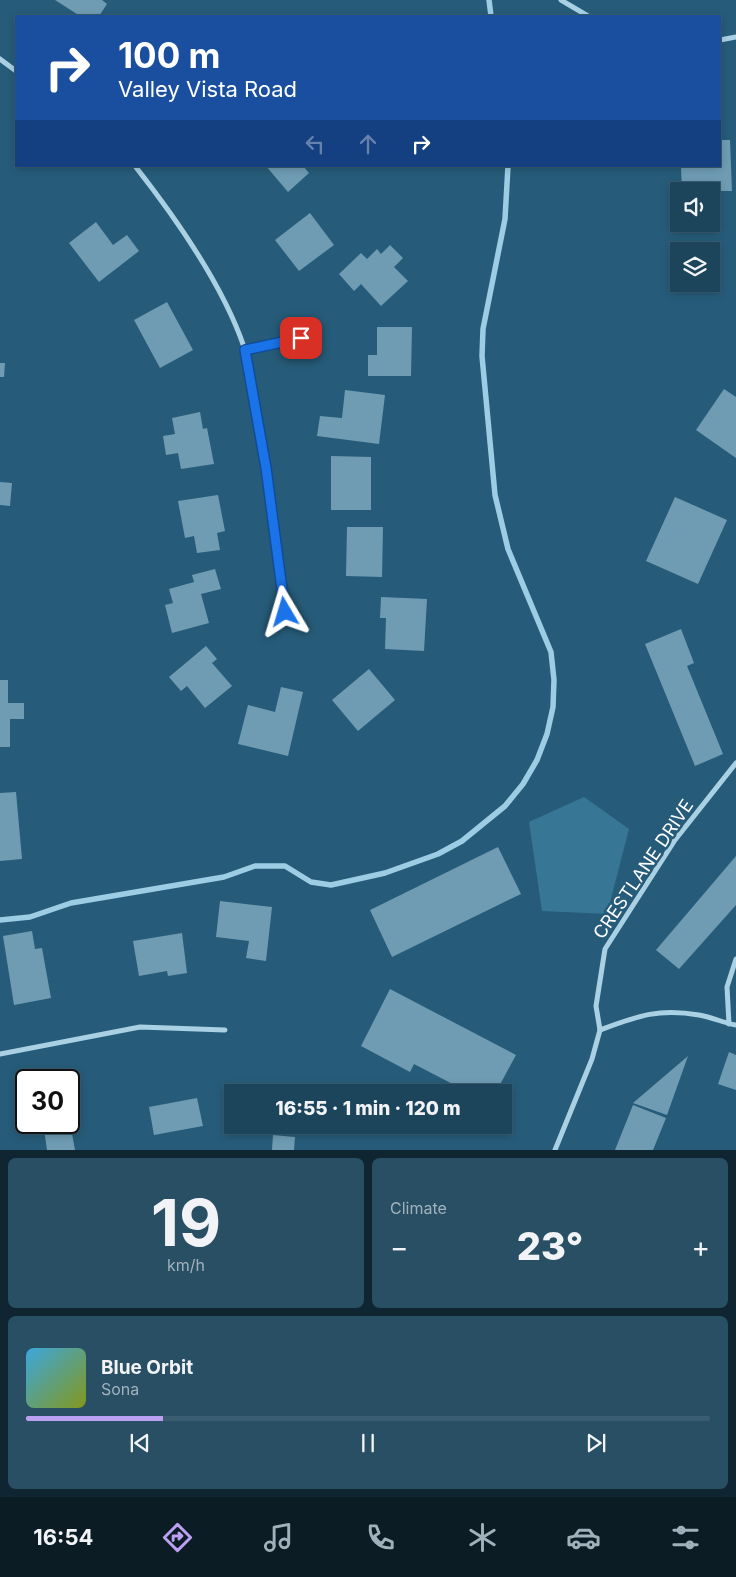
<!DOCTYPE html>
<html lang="en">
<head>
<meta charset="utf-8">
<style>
  body { margin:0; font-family:Inter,sans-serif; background:#294f64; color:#f1f3f6; height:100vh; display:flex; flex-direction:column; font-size:19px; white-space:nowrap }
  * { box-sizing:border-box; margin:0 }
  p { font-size:16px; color:#a0b1bb }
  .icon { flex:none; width:28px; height:28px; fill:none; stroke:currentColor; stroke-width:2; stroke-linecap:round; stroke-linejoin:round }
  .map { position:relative; height:1150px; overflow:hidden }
  .sheet { display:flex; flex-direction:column; gap:8px; padding:8px; background:#0f2632; flex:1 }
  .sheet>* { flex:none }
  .top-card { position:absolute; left:15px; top:15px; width:706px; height:152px; border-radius:0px; box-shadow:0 2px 8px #0003,0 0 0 1px #3a5d71; background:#1a4fa0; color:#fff; overflow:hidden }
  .fabs { position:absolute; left:670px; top:182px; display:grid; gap:10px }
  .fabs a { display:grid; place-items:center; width:50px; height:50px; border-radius:0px; background:#1c455b; box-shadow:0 2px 8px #0003,0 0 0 1px #3a5d71; font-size:25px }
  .speed { position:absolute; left:15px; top:1069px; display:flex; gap:10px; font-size:25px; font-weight:700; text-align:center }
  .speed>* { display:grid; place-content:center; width:65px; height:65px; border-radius:50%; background:#1c455b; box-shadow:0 2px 8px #0003,0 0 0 1px #3a5d71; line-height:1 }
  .speed .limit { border:2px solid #111; border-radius:8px; background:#fff; color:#111 }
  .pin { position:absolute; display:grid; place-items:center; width:42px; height:42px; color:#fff; margin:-21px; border-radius:10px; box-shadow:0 2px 8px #0006 }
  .me { position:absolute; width:55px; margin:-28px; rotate:353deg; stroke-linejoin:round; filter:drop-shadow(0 0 4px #0008) }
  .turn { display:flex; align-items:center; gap:18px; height:105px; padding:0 20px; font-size:22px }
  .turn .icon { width:65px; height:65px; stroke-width:2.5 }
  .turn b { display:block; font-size:35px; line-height:42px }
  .lanes { display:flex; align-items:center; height:48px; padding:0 20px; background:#0003; justify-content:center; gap:25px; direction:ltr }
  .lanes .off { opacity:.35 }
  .big { font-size:38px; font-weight:800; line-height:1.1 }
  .sheet .tile { flex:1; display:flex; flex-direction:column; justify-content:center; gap:8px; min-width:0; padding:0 18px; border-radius:8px; background:#294f64 }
  .sheet .dial { align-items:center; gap:0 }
  .dial b { font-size:65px; line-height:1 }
  .song { display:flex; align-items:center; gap:15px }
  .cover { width:60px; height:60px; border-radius:8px; background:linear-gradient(135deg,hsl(200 70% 55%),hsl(70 70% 35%)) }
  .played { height:5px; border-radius:2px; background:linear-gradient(90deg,#bca0f2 20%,#3a5d71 20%) }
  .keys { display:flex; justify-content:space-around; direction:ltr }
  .heat { display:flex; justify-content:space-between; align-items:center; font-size:28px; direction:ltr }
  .sheet .tiles { flex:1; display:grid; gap:8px; grid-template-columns:1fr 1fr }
  .tile:last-child { grid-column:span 2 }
  .trip { position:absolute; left:224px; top:1084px; width:288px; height:50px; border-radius:0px; background:#1c455b; box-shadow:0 2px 8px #0003,0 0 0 1px #3a5d71; font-weight:800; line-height:50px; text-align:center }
  .tabs { display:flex; height:80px; justify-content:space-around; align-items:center; background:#0b1c24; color:#a0b1bb }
  .tabs .icon { width:35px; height:35px }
  .tabs .selected { color:#bca0f2 }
  .tabs b { font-size:22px; color:#f1f3f6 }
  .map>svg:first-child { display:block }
</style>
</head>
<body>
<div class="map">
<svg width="736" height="1150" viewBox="0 0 736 1150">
  <rect width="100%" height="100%" fill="#265c79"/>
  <!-- green -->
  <polygon fill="#377694" points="584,797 629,829 607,914 542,911 529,822"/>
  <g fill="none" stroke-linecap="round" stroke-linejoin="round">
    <!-- stream -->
    <g stroke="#9dcde4" stroke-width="5.5">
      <polyline points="489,0 491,16"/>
      <polyline points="0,920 30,917 71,903 224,877 255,866 285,866 311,882 331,885 385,873 438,854 462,841 505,806 523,784 537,760 547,734 553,707 554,680 551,652 508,549 495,495 482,356 483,329 505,219 508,166"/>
    </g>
  </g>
  <!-- building -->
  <g fill="#6f9cb3">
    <polygon points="55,0 102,0 107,4 99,16 80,16"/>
    <polygon points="720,140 730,140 732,191 682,191 681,167 720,166"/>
    <polygon points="266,166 303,166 309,173 288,192"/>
    <polygon points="310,213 334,245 299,271 275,240"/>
    <polygon points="96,222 113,245 127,235 139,251 99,282 69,243"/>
    <polygon points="390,245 403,258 394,267 408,281 381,306 361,284 354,291 339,274 361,253 367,259 377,249 381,254"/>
    <polygon points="167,302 193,350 160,368 134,320"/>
    <polygon points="377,327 412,327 411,376 368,376 368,355 377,355"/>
    <polygon points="0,363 5,363 4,377 0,377"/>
    <polygon points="724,389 736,397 736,458 696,430"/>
    <polygon points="345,390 385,395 379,444 317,436 320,416 342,418"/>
    <polygon points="200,412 203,429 207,428 214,464 181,469 178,453 166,455 163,436 175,434 172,418"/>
    <polygon points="331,456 371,457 371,510 331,510"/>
    <polygon points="0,482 12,483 10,506 0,505"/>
    <polygon points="218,495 225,531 217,533 220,550 197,553 194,536 185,538 178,501"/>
    <polygon points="675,497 727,520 698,584 646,561"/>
    <polygon points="347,527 383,527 382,577 346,576"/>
    <polygon points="215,569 221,589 201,594 209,623 172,633 165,605 173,603 169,589 194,582 192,575"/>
    <polygon points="381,597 427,599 424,651 385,649 386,618 380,618"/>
    <polygon points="681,629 694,663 687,666 723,754 695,766 645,644"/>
    <polygon points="206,646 217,659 212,663 232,686 205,708 187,686 181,691 169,677"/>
    <polygon points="369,669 395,700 358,731 332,700"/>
    <polygon points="0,680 8,680 8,703 24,703 24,719 10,719 10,747 0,747"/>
    <polygon points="281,687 303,692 288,756 238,744 248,705 275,712"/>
    <polygon points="16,792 22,859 0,861 0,793"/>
    <polygon points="498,847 521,894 392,957 370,910"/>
    <polygon points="736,856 736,905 679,969 656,950"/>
    <polygon points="220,901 272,907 266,961 246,958 249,941 216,937"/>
    <polygon points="32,931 35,949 42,948 51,998 14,1005 3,936"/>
    <polygon points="182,933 187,973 168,976 167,971 139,976 133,941"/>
    <polygon points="390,989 516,1055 496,1092 468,1092 414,1064 410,1072 361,1046"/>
    <polygon points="729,1052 736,1055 736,1090 718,1084"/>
    <polygon points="688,1056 667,1115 633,1103"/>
    <polygon points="197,1098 203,1126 154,1135 149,1107"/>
    <polygon points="633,1105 666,1118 653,1150 615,1150"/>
    <polygon points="77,1108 80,1126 71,1128 75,1150 47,1150 43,1122 69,1122 69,1110"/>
    <polygon points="273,1135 295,1137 294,1150 272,1150"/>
  </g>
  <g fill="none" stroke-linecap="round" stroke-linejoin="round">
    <!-- street -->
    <g stroke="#a9d0e3" stroke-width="5">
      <polyline points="561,0 588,16"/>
      <polyline points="720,40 736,37"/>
      <polyline points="0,59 16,71"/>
      <path d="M135,166C175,217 223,285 244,347C251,369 253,395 257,418C269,482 277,547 285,612"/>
      <polyline points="245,350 301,337"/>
      <polyline points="729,1024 727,987 736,959"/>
      <path d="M600,1030C638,1016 658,1008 699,1015C712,1017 723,1023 736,1025"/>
      <polyline points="0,1054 140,1027 225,1030"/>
      <polyline points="555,1150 592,1059 600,1030 596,1006 605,949 675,840 736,763"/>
    </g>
  </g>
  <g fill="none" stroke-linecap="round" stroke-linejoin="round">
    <!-- route casing -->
    <g stroke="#114b97" stroke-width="12">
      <polyline id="route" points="285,612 266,468 245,350 301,338"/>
    </g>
    <!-- route -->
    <use href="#route" stroke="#1a73e8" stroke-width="9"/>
  </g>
  <g text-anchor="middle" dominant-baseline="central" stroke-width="5" stroke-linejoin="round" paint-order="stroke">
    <!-- street labels -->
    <g font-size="18" fill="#fff" stroke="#265c79">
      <text transform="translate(643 869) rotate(-56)">CRESTLANE DRIVE</text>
    </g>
  </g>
</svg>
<div class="fabs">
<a><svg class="icon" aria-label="sound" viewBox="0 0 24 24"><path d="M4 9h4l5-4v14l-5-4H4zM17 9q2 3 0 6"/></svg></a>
<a><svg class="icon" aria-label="layers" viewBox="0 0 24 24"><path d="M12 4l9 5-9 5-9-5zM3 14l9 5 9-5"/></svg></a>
</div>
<div class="speed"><div class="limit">30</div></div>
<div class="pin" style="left:301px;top:338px;background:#d93025"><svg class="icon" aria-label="arrive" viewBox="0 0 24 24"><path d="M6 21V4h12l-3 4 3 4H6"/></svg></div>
<svg class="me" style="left:285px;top:612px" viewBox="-20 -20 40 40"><path d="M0-17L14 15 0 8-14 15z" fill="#1a73e8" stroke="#fff" stroke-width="4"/></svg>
<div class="trip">16:55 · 1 min · 120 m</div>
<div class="top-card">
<div class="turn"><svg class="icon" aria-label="right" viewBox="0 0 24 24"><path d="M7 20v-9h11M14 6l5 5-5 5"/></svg><div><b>100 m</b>Valley Vista Road</div></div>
<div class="lanes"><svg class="icon off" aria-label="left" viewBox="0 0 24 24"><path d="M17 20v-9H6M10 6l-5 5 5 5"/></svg><svg class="icon off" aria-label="ahead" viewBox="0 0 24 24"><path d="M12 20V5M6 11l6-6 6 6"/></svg><svg class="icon" aria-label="right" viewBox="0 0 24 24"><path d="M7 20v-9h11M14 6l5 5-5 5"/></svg></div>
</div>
</div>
<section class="sheet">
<div class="tiles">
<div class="tile dial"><b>19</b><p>km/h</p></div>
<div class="tile"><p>Climate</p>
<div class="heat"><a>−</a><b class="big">23°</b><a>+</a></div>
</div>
<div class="tile">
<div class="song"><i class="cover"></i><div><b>Blue Orbit</b><p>Sona</p></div></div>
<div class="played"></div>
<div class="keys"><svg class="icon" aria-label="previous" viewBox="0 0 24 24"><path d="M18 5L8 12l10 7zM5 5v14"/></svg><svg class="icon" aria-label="pause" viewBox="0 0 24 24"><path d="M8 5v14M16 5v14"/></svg><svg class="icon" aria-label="next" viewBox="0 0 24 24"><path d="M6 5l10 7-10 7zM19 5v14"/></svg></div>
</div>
</div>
</section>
<nav class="tabs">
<b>16:54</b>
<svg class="icon selected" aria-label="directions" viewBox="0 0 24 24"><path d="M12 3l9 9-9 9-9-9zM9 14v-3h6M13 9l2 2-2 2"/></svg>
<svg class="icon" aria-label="music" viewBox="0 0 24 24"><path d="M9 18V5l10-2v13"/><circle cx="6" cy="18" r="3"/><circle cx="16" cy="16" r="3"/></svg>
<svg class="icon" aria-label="phone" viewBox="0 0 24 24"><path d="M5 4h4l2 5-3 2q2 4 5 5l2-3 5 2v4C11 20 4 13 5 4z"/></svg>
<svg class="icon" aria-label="climate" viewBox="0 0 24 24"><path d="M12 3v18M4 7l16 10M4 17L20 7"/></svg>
<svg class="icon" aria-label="car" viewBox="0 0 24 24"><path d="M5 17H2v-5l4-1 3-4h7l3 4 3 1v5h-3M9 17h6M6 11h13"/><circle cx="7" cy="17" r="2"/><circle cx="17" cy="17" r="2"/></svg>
<svg class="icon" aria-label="filters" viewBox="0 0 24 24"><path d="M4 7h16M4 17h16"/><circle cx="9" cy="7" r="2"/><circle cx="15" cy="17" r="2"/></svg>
</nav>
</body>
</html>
